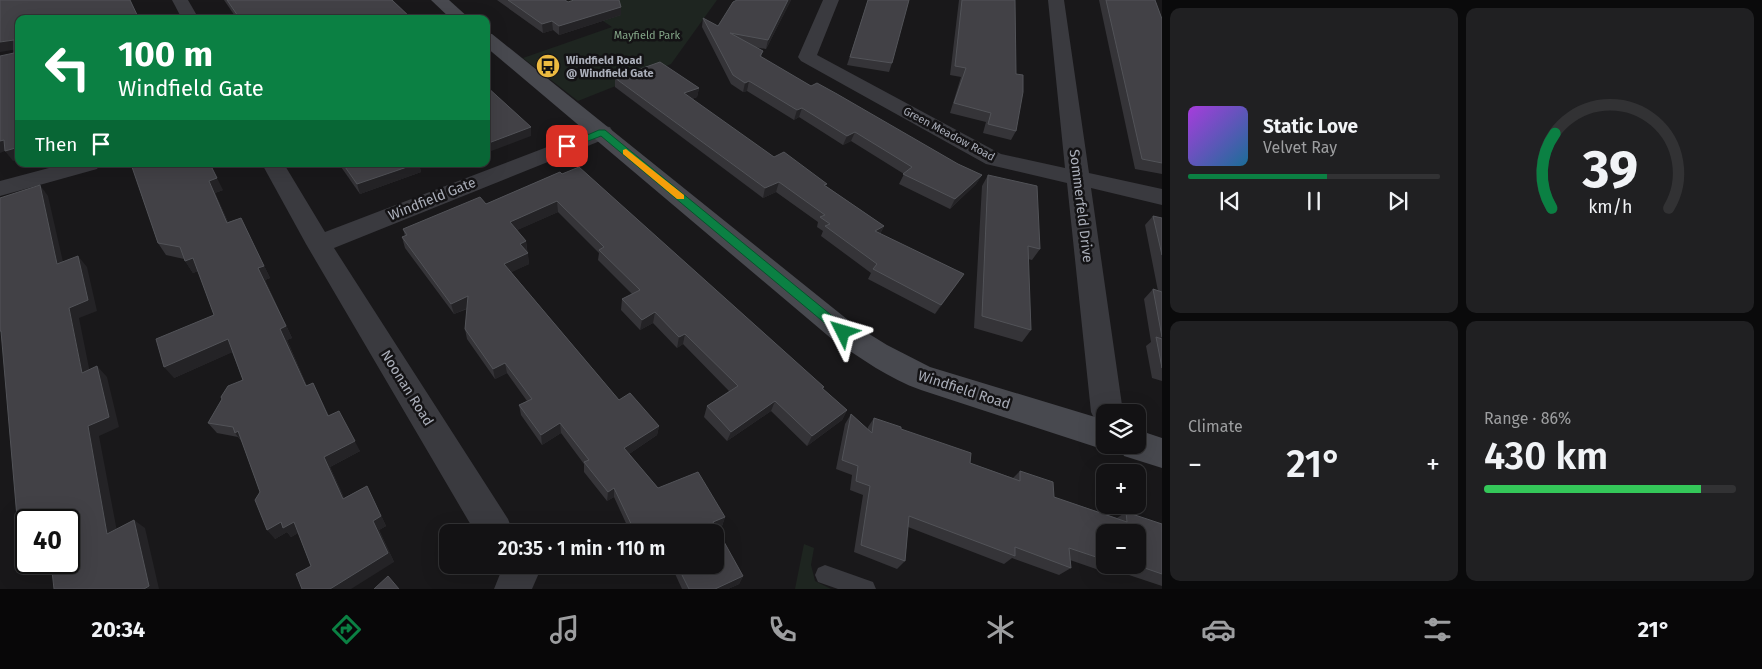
<!DOCTYPE html>
<html lang="en">
<head>
<meta charset="utf-8">
<style>
  body { margin:0; font-family:"Fira Sans",sans-serif; background:#202022; color:#f1f3f6; height:100vh; display:flex; flex-direction:column; font-size:19px; white-space:nowrap }
  * { box-sizing:border-box; margin:0 }
  p { font-size:16px; color:#9d9ea0 }
  .icon { flex:none; width:28px; height:28px; fill:none; stroke:currentColor; stroke-width:2; stroke-linecap:round; stroke-linejoin:round }
  .map { position:relative; flex:1; overflow:hidden }
  .side { display:flex; flex-direction:column; gap:8px; padding:8px; background:#0a0a0b; width:600px }
  .side>* { flex:none }
  .top-card { position:absolute; left:15px; top:15px; width:475px; height:152px; border-radius:10px; box-shadow:0 5px 20px #0002,0 0 0 1px #323234; background:#0b8043; color:#fff; overflow:hidden }
  .fabs { position:absolute; left:1096px; top:404px; display:grid; gap:10px }
  .fabs a { display:grid; place-items:center; width:50px; height:50px; border-radius:10px; background:#131214; box-shadow:0 5px 20px #0002,0 0 0 1px #323234; font-size:25px }
  .speed { position:absolute; left:15px; top:509px; display:flex; gap:10px; font-size:25px; font-weight:700; text-align:center }
  .speed>* { display:grid; place-content:center; width:65px; height:65px; border-radius:50%; background:#131214; box-shadow:0 5px 20px #0002,0 0 0 1px #323234; line-height:1 }
  .speed .limit { border:2px solid #111; border-radius:8px; background:#fff; color:#111 }
  .pin { position:absolute; display:grid; place-items:center; width:42px; height:42px; color:#fff; margin:-21px; border-radius:10px; box-shadow:0 2px 8px #0006 }
  .me { position:absolute; width:55px; margin:-28px; rotate:310deg; stroke-linejoin:round; filter:drop-shadow(0 0 4px #0008) }
  .turn { display:flex; align-items:center; gap:18px; height:105px; padding:0 20px; font-size:22px }
  .turn .icon { width:65px; height:65px; stroke-width:2.5 }
  .turn b { display:block; font-size:35px; line-height:42px }
  .then { display:flex; align-items:center; height:48px; padding:0 20px; background:#0003; gap:10px; font-size:19px }
  .big { font-size:38px; font-weight:600; line-height:1.1 }
  .side .card { flex:1; display:flex; flex-direction:column; justify-content:center; gap:8px; min-width:0; padding:0 18px; border-radius:10px; background:#202022 }
  .side .dial { align-items:center; gap:0 }
  .dial svg { height:130px; overflow:visible; fill:none; stroke:#323234; stroke-width:7; stroke-linecap:round; text-anchor:middle }
  .dial text { fill:#f1f3f6; stroke:none }
  .song { display:flex; align-items:center; gap:15px }
  .cover { width:60px; height:60px; border-radius:8px; background:linear-gradient(135deg,hsl(280 70% 55%),hsl(200 70% 35%)) }
  .played { height:5px; border-radius:2px; background:linear-gradient(90deg,#0b8043 55%,#323234 55%) }
  .keys { display:flex; justify-content:space-around; direction:ltr }
  .heat { display:flex; justify-content:space-between; align-items:center; font-size:28px; direction:ltr }
  .charge { height:8px; border-radius:4px; background:linear-gradient(90deg,#34c759 86%,#323234 0) }
  .side .tiles { flex:1; display:grid; gap:8px; grid-template-columns:repeat(2,1fr) }
  .trip { position:absolute; left:439px; top:524px; width:285px; height:50px; border-radius:10px; background:#131214; box-shadow:0 5px 20px #0002,0 0 0 1px #323234; font-weight:600; line-height:50px; text-align:center }
  .menu { display:flex; height:80px; justify-content:space-around; align-items:center; background:#080708; color:#9d9ea0 }
  .menu .icon { width:35px; height:35px }
  .menu .current { color:#0b8043 }
  .menu b { font-size:22px; color:#f1f3f6 }
  main { display:flex; flex:1; min-height:0 }
  .map>svg:first-child { display:block }
</style>
</head>
<body>
<main>
<div class="map">
<svg width="1162" height="589" viewBox="0 0 1162 589">
  <rect width="100%" height="100%" fill="#19181a"/>
  <!-- green -->
  <g fill="#1e2520">
    <polygon points="572,0 717,0 671,64 578,101 523,58 612,27"/>
    <polygon points="804,544 814,548 811,565 815,581 831,589 795,589"/>
  </g>
  <g fill="none" stroke-linecap="round" stroke-linejoin="round">
    <!-- lane -->
    <polygon fill="#3a3a3f" fill-rule="evenodd" points="825,565 873,582 876,589 838,589 818,582 815,575 818,568"/>
    <!-- street -->
    <g fill="#3a3a3f" fill-rule="evenodd">
      <polygon points="172,0 188,0 199,19 182,19"/>
      <polygon points="823,0 839,0 817,55 1001,154 1065,168 1048,0 1064,0 1089,173 1162,189 1162,205 1091,188 1123,412 1105,412 1105,425 1096,422 1091,412 1067,183 986,164 801,61 798,57"/>
      <polygon points="602,126 610,127 613,132 610,137 334,248 508,519 513,532 475,532 306,244 262,164 284,164 325,232"/>
      <polygon points="64,164 100,164 97,169 0,196 0,181"/>
      <polygon points="496,565 536,565 539,573 532,589 494,589 500,574"/>
    </g>
    <!-- secondary -->
    <g fill="#48494f" fill-rule="evenodd">
      <polygon points="431,0 449,0 470,19 451,19"/>
      <path d="M486,33L492,34L853,324L887,345L930,367L1105,420V445H1117L1105,450L921,390C889,379 861,358 833,340L486,47Z"/>
      <polygon points="1138,430 1162,438 1162,468 1124,456 1119,445 1138,445"/>
    </g>
  </g>
  <!-- wall -->
  <g fill="#353438" fill-rule="evenodd">
    <polygon points="224,0 392,0 412,19 237,19"/>
    <polygon points="497,0 565,0 568,2 621,7 621,15 559,35 553,30 543,33"/>
    <polygon points="737,0 791,0 766,49 754,47 763,51 761,57 811,86 958,164 982,175 976,184 950,209 899,184 904,174 851,141 843,145 799,117 794,120 747,91 743,92 731,84 702,27 703,18 718,26"/>
    <polygon points="868,0 892,63 889,72 847,65"/>
    <polygon points="959,0 1015,0 1016,131 1011,140 983,133 986,122 950,113 961,77 950,75"/>
    <polygon points="1099,0 1155,0 1162,19 1162,174 1135,169"/>
    <polygon points="615,78 699,88 697,97 692,99 774,157 826,186 884,226 880,234 964,274 958,283 935,314 868,279 871,273 821,236 823,231 817,227 818,222 776,192 763,198 615,87"/>
    <polygon points="131,164 223,190 215,193 228,222 241,218 270,278 265,280 292,338 287,340 307,386 313,383 329,416 360,451 330,467 344,498 367,486 386,526 379,530 394,562 311,566 298,533 291,537 287,532 275,539 260,492 242,442 238,437 217,433 208,423 243,380 232,352 174,378 214,315 198,271 193,273 184,259 166,255 158,243"/>
    <polygon points="339,164 419,164 421,172 360,194"/>
    <polygon points="560,172 824,387 823,389 847,410 842,420 807,446 771,411 727,441 704,417 707,406 729,391 683,344 677,348 653,323 640,330 621,310 622,299 632,294 598,260 599,253 558,212 517,230 526,241 529,264 511,272 619,400 659,426 657,435 629,454 658,488 725,517 722,526 716,528 743,576 739,584 728,589 682,589 671,565 715,565 715,532 630,532 614,497 607,501 584,472 584,464 561,433 542,445 521,415 519,405 527,401 507,373 495,379 467,339 465,329 467,309 454,314 405,248 402,237 405,236 403,229 486,204"/>
    <polygon points="988,175 1040,249 1032,260 1028,259 1031,330 1022,342 974,328 982,186"/>
    <polygon points="1153,216 1162,218 1162,381 1152,378 1146,346 1151,342 1144,299 1153,289 1158,291 1145,225"/>
    <path d="M851,414L868,430V427L874,418L901,429L970,463L1013,478L1020,471L1054,497L1117,518L1126,512L1162,524V586L1102,566L1096,569L1070,560L1071,568L1059,575L1012,558L1004,564L908,527L905,561L897,569L854,552L863,495L850,490L852,475L836,469L845,424ZM1105,532L1138,565H1105Z"/>
  </g>
  <!-- shaded-wall -->
  <g fill="#242326">
    <polygon points="788,0 791,0 766,49 768,40"/>
    <polygon points="621,7 621,15 559,35 559,26"/>
    <polygon points="552,21 553,30 543,33 542,24"/>
    <polygon points="14,40 19,49 0,52 0,42"/>
    <polygon points="749,81 747,91 743,92 745,83"/>
    <polygon points="699,88 697,97 683,102 684,93"/>
    <polygon points="802,108 799,117 794,120 797,110"/>
    <polygon points="531,127 531,136 486,153 486,144"/>
    <polygon points="855,132 851,141 843,145 847,136"/>
    <polygon points="4,140 19,147 19,159 13,161 5,151 0,153 0,141"/>
    <polygon points="210,164 223,190 215,193 234,235 227,223 209,181"/>
    <polygon points="416,164 419,164 421,172 360,194 357,184"/>
    <polygon points="982,175 976,184 950,209 955,199"/>
    <polygon points="779,182 776,192 763,198 765,188"/>
    <polygon points="40,185 48,196 66,275 57,264"/>
    <polygon points="557,201 558,212 511,233 510,222"/>
    <polygon points="241,218 270,278 265,280 292,338 287,340 312,398 306,386 280,329"/>
    <polygon points="884,226 879,235 875,231"/>
    <polygon points="526,241 527,252 520,244"/>
    <polygon points="528,253 529,264 506,275 504,264"/>
    <polygon points="78,256 87,267 97,311 79,318 92,383 82,373 69,308"/>
    <polygon points="193,258 201,270 193,273 185,261"/>
    <polygon points="964,274 958,283 935,314 941,305"/>
    <polygon points="468,296 470,307 454,314 451,304"/>
    <polygon points="655,312 653,323 640,330 642,320"/>
    <polygon points="685,334 683,344 677,348 679,337"/>
    <polygon points="228,339 235,351 174,378 164,367"/>
    <polygon points="505,363 507,373 495,379 493,369"/>
    <polygon points="97,366 107,377 119,427 99,436 119,542 107,534 88,426"/>
    <polygon points="313,383 319,395 334,427 328,416"/>
    <polygon points="775,401 771,411 727,441 731,432"/>
    <polygon points="847,410 842,420 807,446 812,436"/>
    <polygon points="339,411 360,451 330,467 349,508 343,499 324,457"/>
    <polygon points="560,423 561,433 542,445 541,435"/>
    <polygon points="659,426 657,435 623,458 624,448"/>
    <polygon points="238,431 243,443 235,433"/>
    <polygon points="367,486 386,526 379,530 394,562 351,589 330,589 373,521"/>
    <polygon points="614,488 614,497 607,501 608,492"/>
    <polygon points="725,517 722,526 709,531 713,522"/>
    <polygon points="134,520 145,528 159,589 144,589"/>
    <polygon points="281,522 294,522 302,531 291,537 287,532 275,539 267,530"/>
    <polygon points="26,526 26,534 18,529"/>
    <polygon points="743,576 739,584 728,589 715,589"/>
  </g>
  <!-- building -->
  <g fill="#424146" stroke="#525358">
    <polygon points="0,0 130,0 139,19 19,19 19,147 5,151 4,140 0,141 0,56 14,53 14,40 0,42"/>
    <polygon points="227,0 392,0 412,19 240,19"/>
    <polygon points="508,0 565,0 568,2 574,0 619,0 621,7 559,26 552,21 542,24"/>
    <polygon points="737,0 788,0 768,40 730,33 763,51 760,56 811,86 817,83 837,94 958,164 982,175 955,199 903,174 912,167 855,132 847,136 802,108 797,110 749,81 745,83 733,75 703,18 718,26 733,2"/>
    <polygon points="868,0 909,0 892,63 850,57"/>
    <polygon points="962,0 1015,0 1016,74 1023,75 1023,92 1016,131 988,124 991,113 954,103 966,68 955,66"/>
    <polygon points="1106,0 1155,0 1162,19 1162,163 1142,159"/>
    <polygon points="660,62 699,88 684,93 774,157 784,152 827,184 824,185 884,226 875,231 964,274 941,305 873,269 877,264 825,226 830,224 820,217 825,215 779,182 765,188 615,78"/>
    <polygon points="486,86 531,127 486,144"/>
    <polygon points="131,164 210,164 217,178 209,181 227,223 241,218 264,266 258,268 286,326 280,329 306,386 313,383 328,416 339,411 355,441 324,457 343,499 367,486 381,516 373,521 388,553 330,589 302,589 296,574 311,566 294,522 283,528 281,522 267,530 255,500 260,492 238,431 235,433 233,427 208,423 222,399 221,397 228,386 243,380 228,339 164,367 156,339 214,315 193,258 185,261 180,247 158,243"/>
    <polygon points="343,164 416,164 357,184"/>
    <polygon points="579,167 824,387 822,388 847,410 812,436 775,401 731,432 707,406 738,386 685,334 679,337 655,312 642,320 622,299 640,290 599,250 604,247 557,201 510,222 526,241 520,244 528,253 504,264 619,400 630,393 659,426 624,448 658,488 698,472 725,517 713,522 743,576 715,589 689,589 677,565 715,565 715,532 635,532 614,488 608,492 584,462 589,460 560,423 541,435 519,405 532,399 505,363 493,369 465,329 468,296 451,304 402,237 407,235 403,229 480,197 486,204 560,172 562,174"/>
    <polygon points="988,175 1037,186 1040,249 1028,246 1031,330 982,316"/>
    <polygon points="40,185 57,264 78,256 88,300 69,308 82,373 97,366 109,417 88,426 107,534 134,520 149,586 144,589 54,589 51,562 69,562 69,520 26,520 26,527 26,526 18,529 1,331 0,331 0,198"/>
    <polygon points="1153,216 1162,218 1162,255"/>
    <polygon points="1153,289 1162,292 1162,337"/>
    <polygon points="1156,337 1162,339 1162,368"/>
    <polygon points="851,414 872,433 874,418 901,427 901,429 971,453 970,463 1020,481 1020,471 1053,482 1054,497 1127,522 1126,512 1162,524 1162,574 1136,565 1138,565 1138,532 1105,532 1105,560 1069,548 1071,568 1015,547 1015,556 909,516 905,561 861,545 870,486 856,481 858,466 842,460"/>
    <polygon points="388,576 399,589 374,589"/>
  </g>
  <!-- route -->
  <polygon fill="#0b8043" stroke="#07532c" points="599,130 605,130 847,328 849,332 847,335 839,335 601,136 570,148 563,148 562,146"/>
  <!-- slow -->
  <polygon fill="#f59e0b" points="626,149 684,195 684,199 677,199 623,154 623,150"/>
  <!-- icons -->
  <defs>
    <g id="bus-disc" transform="scale(1.25)"><circle r="9.5" fill="#ebba40" stroke="#141315"/><path d="M-5-6H5V4H4V6H2V4H-2V6H-4V4H-5ZM-3.5-4V0h7V-4ZM-3.5 1.2v1.5H-2V1.2ZM2 1.2v1.5H3.5V1.2Z" fill="#111"/></g>
  </defs>
  <g fill-rule="evenodd">
    <use href="#bus-disc" x="548" y="66"/>
  </g>
  <g text-anchor="middle" dominant-baseline="central" stroke-width="5" stroke-linejoin="round" paint-order="stroke">
    <!-- far-park labels -->
    <g font-size="11" fill="#83a487" stroke="#141315">
      <text x="647" y="35">Mayfield Park</text>
    </g>
    <!-- far-poi labels -->
    <g font-size="11" font-weight="bold" fill="#abafba" stroke="#141315" text-anchor="start">
      <text x="566" y="60">Windfield Road<tspan x="566" dy="13">@ Windfield Gate</tspan></text>
    </g>
    <!-- far-street labels -->
    <g font-size="11" fill="#abafba" stroke="#141315">
      <text transform="translate(949 134) rotate(28)">Green Meadow Road</text>
    </g>
    <!-- street labels -->
    <g font-size="14" fill="#abafba" stroke="#141315">
      <text transform="translate(432 199) rotate(-22)">Windfield Gate</text>
      <text transform="translate(1081 206) rotate(83)">Sommerfeld Drive</text>
      <text transform="translate(407 388) rotate(58)">Noonan Road</text>
      <text transform="translate(964 390) rotate(18)">Windfield Road</text>
    </g>
  </g>
</svg>
<div class="fabs">
<a><svg class="icon" aria-label="layers" viewBox="0 0 24 24"><path d="M12 4l9 5-9 5-9-5zM3 14l9 5 9-5"/></svg></a>
<a>+</a>
<a>−</a>
</div>
<div class="speed"><div class="limit">40</div></div>
<div class="pin" style="left:567px;top:146px;background:#d93025"><svg class="icon" aria-label="arrive" viewBox="0 0 24 24"><path d="M6 21V4h12l-3 4 3 4H6"/></svg></div>
<svg class="me" style="left:843px;top:332px" viewBox="-20 -20 40 40"><path d="M0-17L14 15 0 8-14 15z" fill="#0b8043" stroke="#fff" stroke-width="4"/></svg>
<div class="trip">20:35 · 1 min · 110 m</div>
<div class="top-card">
<div class="turn"><svg class="icon" aria-label="left" viewBox="0 0 24 24"><path d="M17 20v-9H6M10 6l-5 5 5 5"/></svg><div><b>100 m</b>Windfield Gate</div></div>
<div class="then">Then<svg class="icon" aria-label="arrive" viewBox="0 0 24 24"><path d="M6 21V4h12l-3 4 3 4H6"/></svg></div>
</div>
</div>
<section class="side">
<div class="tiles">
<div class="card">
<div class="song"><i class="cover"></i><div><b>Static Love</b><p>Velvet Ray</p></div></div>
<div class="played"></div>
<div class="keys"><svg class="icon" aria-label="previous" viewBox="0 0 24 24"><path d="M18 5L8 12l10 7zM5 5v14"/></svg><svg class="icon" aria-label="pause" viewBox="0 0 24 24"><path d="M8 5v14M16 5v14"/></svg><svg class="icon" aria-label="next" viewBox="0 0 24 24"><path d="M6 5l10 7-10 7zM19 5v14"/></svg></div>
</div>
<div class="card dial"><svg viewBox="0 0 100 80">
<path d="M14 69A42 42 0 1 1 86 69"/>
<path d="M14 69A42 42 0 0 1 16 23" stroke="#0b8043"/>
<text x="50" y="56" font-size="32" font-weight="700">39</text>
<text x="50" y="72" font-size="11">km/h</text>
</svg></div>
<div class="card"><p>Climate</p>
<div class="heat"><a>−</a><b class="big">21°</b><a>+</a></div>
</div>
<div class="card"><p>Range · 86%</p><b class="big">430 km</b><div class="charge"></div></div>
</div>
</section>
</main>
<nav class="menu">
<b>20:34</b>
<svg class="icon current" aria-label="directions" viewBox="0 0 24 24"><path d="M12 3l9 9-9 9-9-9zM9 14v-3h6M13 9l2 2-2 2"/></svg>
<svg class="icon" aria-label="music" viewBox="0 0 24 24"><path d="M9 18V5l10-2v13"/><circle cx="6" cy="18" r="3"/><circle cx="16" cy="16" r="3"/></svg>
<svg class="icon" aria-label="phone" viewBox="0 0 24 24"><path d="M5 4h4l2 5-3 2q2 4 5 5l2-3 5 2v4C11 20 4 13 5 4z"/></svg>
<svg class="icon" aria-label="climate" viewBox="0 0 24 24"><path d="M12 3v18M4 7l16 10M4 17L20 7"/></svg>
<svg class="icon" aria-label="car" viewBox="0 0 24 24"><path d="M5 17H2v-5l4-1 3-4h7l3 4 3 1v5h-3M9 17h6M6 11h13"/><circle cx="7" cy="17" r="2"/><circle cx="17" cy="17" r="2"/></svg>
<svg class="icon" aria-label="filters" viewBox="0 0 24 24"><path d="M4 7h16M4 17h16"/><circle cx="9" cy="7" r="2"/><circle cx="15" cy="17" r="2"/></svg>
<b>21°</b>
</nav>
</body>
</html>
